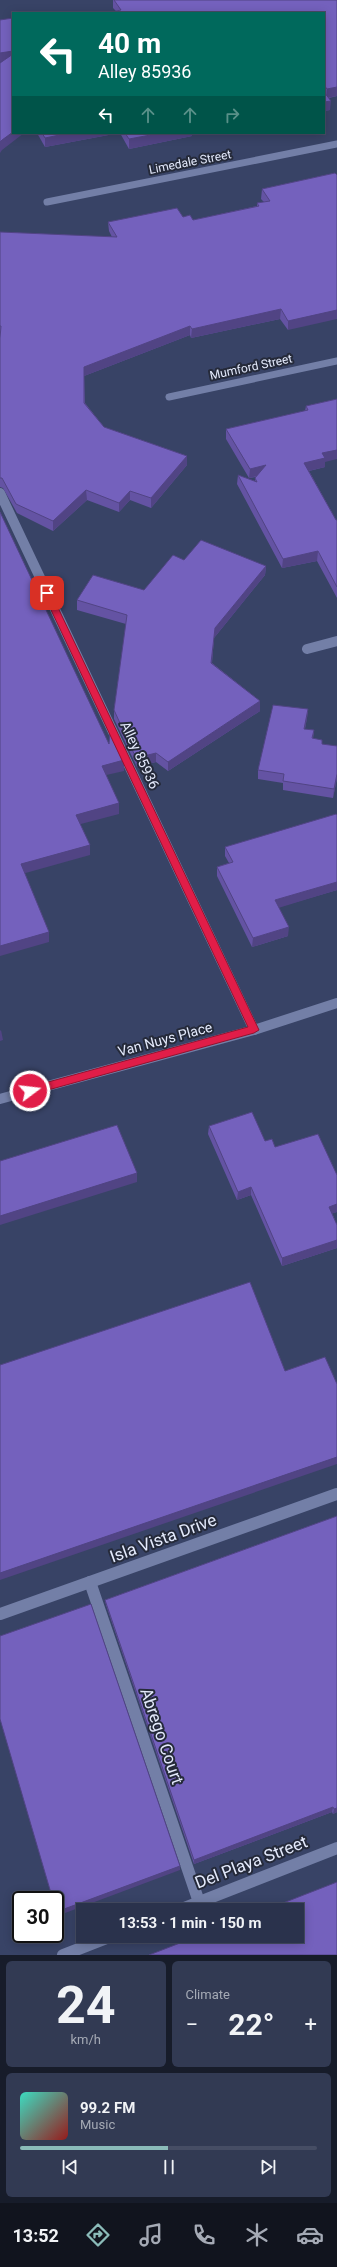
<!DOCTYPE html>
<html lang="en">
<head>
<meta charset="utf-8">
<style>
  body { margin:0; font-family:Roboto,sans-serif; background:#323a53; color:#f1f3f6; height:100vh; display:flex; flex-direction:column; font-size:15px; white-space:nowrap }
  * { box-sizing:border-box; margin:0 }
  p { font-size:13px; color:#a5aab5 }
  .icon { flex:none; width:22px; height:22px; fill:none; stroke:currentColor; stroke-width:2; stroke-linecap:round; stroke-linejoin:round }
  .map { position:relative; height:1955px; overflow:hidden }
  .panel { display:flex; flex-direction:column; gap:6px; padding:6px; background:#171c2a; flex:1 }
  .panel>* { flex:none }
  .banner { position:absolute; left:12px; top:12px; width:313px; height:122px; border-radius:0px; box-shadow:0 2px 10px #0003,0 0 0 1px #464d64; background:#00695c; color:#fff; overflow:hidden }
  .speed { position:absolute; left:12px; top:1891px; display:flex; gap:8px; font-size:20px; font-weight:700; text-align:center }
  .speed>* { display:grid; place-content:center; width:52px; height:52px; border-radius:50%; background:#2a324c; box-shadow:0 2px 10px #0003,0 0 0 1px #464d64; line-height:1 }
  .speed .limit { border:2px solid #111; border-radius:6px; background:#fff; color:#111 }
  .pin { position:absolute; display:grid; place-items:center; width:34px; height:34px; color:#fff; margin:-17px; border-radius:8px; box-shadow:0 2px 6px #0006 }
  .me { position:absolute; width:44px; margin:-22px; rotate:75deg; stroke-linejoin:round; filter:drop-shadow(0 0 3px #0008) }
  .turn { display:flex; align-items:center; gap:14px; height:84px; padding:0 20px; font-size:18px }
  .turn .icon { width:52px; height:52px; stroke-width:2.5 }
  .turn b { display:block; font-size:28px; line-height:34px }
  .lanes { display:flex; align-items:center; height:38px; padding:0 20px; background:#0003; justify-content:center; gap:20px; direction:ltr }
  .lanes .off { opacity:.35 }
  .big { font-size:30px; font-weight:700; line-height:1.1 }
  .panel .card { flex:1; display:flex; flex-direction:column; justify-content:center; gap:6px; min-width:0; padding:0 14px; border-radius:6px; background:#323a53 }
  .panel .dial { align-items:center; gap:0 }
  .dial b { font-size:52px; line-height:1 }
  .song { display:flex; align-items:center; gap:12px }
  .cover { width:48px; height:48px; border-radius:6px; background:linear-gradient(135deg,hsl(170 70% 55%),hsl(0 70% 35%)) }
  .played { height:4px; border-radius:2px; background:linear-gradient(90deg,#8bbbb9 50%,#464d64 50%) }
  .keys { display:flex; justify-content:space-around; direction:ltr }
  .heat { display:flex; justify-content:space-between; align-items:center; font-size:22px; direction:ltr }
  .panel .tiles { flex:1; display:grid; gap:6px; grid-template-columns:1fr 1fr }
  .card:last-child { grid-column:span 2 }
  .trip { position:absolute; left:76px; top:1903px; width:228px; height:40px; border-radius:0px; background:#2a324c; box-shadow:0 2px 10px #0003,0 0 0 1px #464d64; font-weight:700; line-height:40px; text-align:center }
  .dock { display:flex; height:64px; justify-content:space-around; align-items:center; background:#11141e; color:#a5aab5 }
  .dock .icon { width:28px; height:28px }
  .dock .active { color:#8bbbb9 }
  .dock b { font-size:18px; color:#f1f3f6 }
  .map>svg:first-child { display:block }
</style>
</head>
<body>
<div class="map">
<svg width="337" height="1955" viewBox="0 0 337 1955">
  <rect width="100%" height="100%" fill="#384366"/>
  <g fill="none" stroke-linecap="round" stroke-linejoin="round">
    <!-- minor-far2 -->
    <g stroke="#737fa7" stroke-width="7">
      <polyline points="47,202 337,144"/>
      <polyline points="169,397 337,361"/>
    </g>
    <!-- minor-far1 -->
    <g stroke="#737fa7" stroke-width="10">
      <polyline points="0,493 254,1030"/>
      <polyline points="307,649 337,641"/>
      <polyline points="0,1099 254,1030 337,1003"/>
    </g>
    <!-- minor -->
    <g stroke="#737fa7" stroke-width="12">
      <polyline points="90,1582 199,1902"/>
      <polyline points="0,1614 337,1494"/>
      <polyline points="179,1910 337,1848"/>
      <polyline points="63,1955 112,1936"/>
    </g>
  </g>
  <!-- wall -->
  <g fill="#6453a3">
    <polygon points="113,0 337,0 337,96 329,98 330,110 324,111 324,13 116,11 113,8"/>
    <polygon points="37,133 119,133 45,147"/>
    <polygon points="120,133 192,133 192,136 129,149"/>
    <polygon points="335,173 288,330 280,319 191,338 190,335 84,376 85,403 104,427 187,456 187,465 151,508 130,500 119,512 87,500 53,531 17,513 3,488 0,487 0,232 112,237 109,231 108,222 183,217 193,220 257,206 257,203 264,202 261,199 262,189"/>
    <polygon points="337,399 325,462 325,467 309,471 336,520 337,520 337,598 317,561 282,568 237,484 238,475 255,481 255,478 256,477 249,478 226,439 226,429 305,411 306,406"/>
    <polygon points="184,560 266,566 265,575 214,638 212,663 260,701 260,711 168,771 156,762 137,767 114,719 114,710 126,624 77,610 77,600 144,590"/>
    <polygon points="308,709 307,718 305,729 314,730 313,739 322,744 337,778 333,798 283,790 283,783 258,779 258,770"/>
    <polygon points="337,815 337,890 279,907 288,936 252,947 217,876 217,867 229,863 225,856 225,847"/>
    <polygon points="209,1126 265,1141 275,1147 337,1212 332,1213 337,1225 337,1248 282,1266 251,1195 237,1200 208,1134"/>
    <polygon points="337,1516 337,1812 333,1814 332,1812 194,1864 106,1605 105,1600"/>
  </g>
  <!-- shaded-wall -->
  <g fill="#514484">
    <polygon points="13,51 13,60 0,62 0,53"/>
    <polygon points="337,87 337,96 326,98 327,89"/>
    <polygon points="331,101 330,110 324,111 324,102"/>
    <polygon points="13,132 13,133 24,133 2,150 0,153 0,142 2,140"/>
    <polygon points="69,133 119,133 45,147 45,138"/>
    <polygon points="161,133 192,133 192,136 129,149 129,139"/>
    <polygon points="281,309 280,319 191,338 192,329"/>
    <polygon points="337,310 337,319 288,330 288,321"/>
    <polygon points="190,326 190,335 84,376 84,367"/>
    <polygon points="337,450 337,459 325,462 325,467 304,472 304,463 322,453"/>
    <polygon points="187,456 187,465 151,508 151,498"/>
    <polygon points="266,465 266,474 249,478 250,469"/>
    <polygon points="86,490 87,500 53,531 53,521"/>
    <polygon points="130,491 130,500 119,512 119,503"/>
    <polygon points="318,551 317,561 282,568 283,559"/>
    <polygon points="266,566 265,575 214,638 211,672 211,663 215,628"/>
    <polygon points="260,701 260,711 168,771 168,762"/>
    <polygon points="308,709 307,718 303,738 304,729"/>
    <polygon points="156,753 156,762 137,767 136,758"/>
    <polygon points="124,760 124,771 102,776 102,766"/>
    <polygon points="337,774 337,778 333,798 334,789"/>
    <polygon points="119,803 119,814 77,825 76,815"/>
    <polygon points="90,845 90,855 22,874 21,864"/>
    <polygon points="337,882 337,890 275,909 275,900"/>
    <polygon points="289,927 288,936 252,947 253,938"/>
    <polygon points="49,932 49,942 0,956 0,946"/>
    <polygon points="1,1030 3,1040 0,1041 0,1031"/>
    <polygon points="137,1173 137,1182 0,1225 0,1216"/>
    <polygon points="251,1187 251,1195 237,1200 238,1192"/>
    <polygon points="337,1204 337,1212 328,1215 329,1207"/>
    <polygon points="337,1240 337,1248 282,1266 282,1258"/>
    <polygon points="337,1457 337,1464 0,1580 0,1573"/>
    <polygon points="333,1807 332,1812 194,1864 194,1860"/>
    <polygon points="337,1808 337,1812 333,1814 334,1809"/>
    <polygon points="180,1866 180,1870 57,1916 56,1912"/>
  </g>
  <!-- building -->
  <g fill="#7461bd" stroke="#514484">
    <polygon points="114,0 337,0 337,87 327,89 324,85 324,13 107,13 121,10"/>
    <polygon points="13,18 13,51 0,53 0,20"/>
    <polygon points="13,54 13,132 2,140 0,142 0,63"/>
    <polygon points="324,92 331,101 324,102"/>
    <polygon points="42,133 69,133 45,138"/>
    <polygon points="125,133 161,133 129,139"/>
    <polygon points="335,173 337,175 337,310 288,321 281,309 192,329 190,326 84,367 84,403 104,427 187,456 151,498 130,491 119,503 86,490 53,521 16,504 2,478 0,478 0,338 1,326 0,326 0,232 117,237 108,222 177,208 183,217 190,215 193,220 259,206 257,203 270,201 262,189"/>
    <polygon points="337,399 337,450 322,453 325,458 304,463 336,520 337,520 337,587 318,551 283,559 238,475 257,482 255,478 266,465 250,469 226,429 308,410 306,406"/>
    <polygon points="0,512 109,744 110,731 124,760 102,766 119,803 76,815 90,845 21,864 49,932 0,946"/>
    <polygon points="201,540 266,566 215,628 211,663 260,701 168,762 156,753 136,758 114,710 127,615 77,600 93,575 144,590 173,555 184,560"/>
    <polygon points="273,705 308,709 304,729 314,730 312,738 322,740 322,744 337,746 337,774 334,789 283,781 284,774 258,770"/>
    <polygon points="336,814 337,815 337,882 275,900 289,927 253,938 217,867 233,862 225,847"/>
    <polygon points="252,1112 265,1141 272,1139 275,1147 318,1134 337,1175 337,1204 329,1207 337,1225 337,1240 282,1258 251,1187 238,1192 209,1126"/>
    <polygon points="117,1125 137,1173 0,1216 0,1161"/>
    <polygon points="250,1282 285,1371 325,1357 337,1384 337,1457 0,1573 0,1365"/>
    <polygon points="337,1516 337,1808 334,1809 333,1807 194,1860 105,1600"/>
    <polygon points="91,1604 180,1866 56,1912 55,1908 55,1900 53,1900 0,1719 0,1636"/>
    <polygon points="337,1882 337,1955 149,1955 198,1936 297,1936 297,1910 265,1910"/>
  </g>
  <!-- route -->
  <polygon fill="#e11d48" stroke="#92132f" points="47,590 51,593 259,1030 254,1033 30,1095 25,1091 30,1087 248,1027 43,593"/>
  <g text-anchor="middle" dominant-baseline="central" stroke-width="4" stroke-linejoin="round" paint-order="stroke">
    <!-- far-street labels -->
    <g font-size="12" fill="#e4eafc" stroke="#252a3a">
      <text transform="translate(190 162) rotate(-11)">Limedale Street</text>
      <text transform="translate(251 367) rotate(-12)">Mumford Street</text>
    </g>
    <!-- street labels -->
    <g font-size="14" fill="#e4eafc" stroke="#252a3a">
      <text transform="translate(140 755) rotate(65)">Alley 85936</text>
      <text transform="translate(165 1039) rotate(-15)">Van Nuys Place</text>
    </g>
    <!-- near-street labels -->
    <g font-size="17" fill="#e4eafc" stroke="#252a3a">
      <text transform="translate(163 1538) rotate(-20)">Isla Vista Drive</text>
      <text transform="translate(162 1736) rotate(71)">Abrego Court</text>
      <text transform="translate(251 1862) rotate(-21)">Del Playa Street</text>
    </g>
  </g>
</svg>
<div class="speed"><div class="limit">30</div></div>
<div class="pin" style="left:47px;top:593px;background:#d93025"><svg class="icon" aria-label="arrive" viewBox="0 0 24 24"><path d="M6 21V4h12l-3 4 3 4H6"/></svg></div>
<svg class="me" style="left:30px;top:1091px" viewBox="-20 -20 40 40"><circle r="17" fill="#e11d48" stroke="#fff" stroke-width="3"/><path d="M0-11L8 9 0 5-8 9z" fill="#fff"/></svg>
<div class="trip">13:53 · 1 min · 150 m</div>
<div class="banner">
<div class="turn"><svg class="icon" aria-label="left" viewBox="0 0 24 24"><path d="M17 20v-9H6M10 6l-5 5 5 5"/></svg><div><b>40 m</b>Alley 85936</div></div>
<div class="lanes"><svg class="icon" aria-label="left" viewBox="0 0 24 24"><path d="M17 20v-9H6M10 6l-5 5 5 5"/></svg><svg class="icon off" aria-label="ahead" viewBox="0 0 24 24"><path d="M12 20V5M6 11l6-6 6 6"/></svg><svg class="icon off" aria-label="ahead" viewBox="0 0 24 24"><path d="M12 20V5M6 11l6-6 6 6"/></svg><svg class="icon off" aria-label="right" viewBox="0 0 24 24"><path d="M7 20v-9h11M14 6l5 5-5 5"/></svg></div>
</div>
</div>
<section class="panel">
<div class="tiles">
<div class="card dial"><b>24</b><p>km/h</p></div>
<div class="card"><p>Climate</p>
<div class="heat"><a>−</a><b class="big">22°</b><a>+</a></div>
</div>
<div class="card">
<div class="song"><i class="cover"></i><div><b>99.2 FM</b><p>Music</p></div></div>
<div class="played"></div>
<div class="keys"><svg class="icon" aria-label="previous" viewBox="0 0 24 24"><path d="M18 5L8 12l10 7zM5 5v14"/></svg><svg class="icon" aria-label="pause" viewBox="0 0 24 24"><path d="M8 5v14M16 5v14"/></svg><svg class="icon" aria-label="next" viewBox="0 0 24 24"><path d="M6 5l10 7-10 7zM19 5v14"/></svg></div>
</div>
</div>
</section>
<nav class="dock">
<b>13:52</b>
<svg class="icon active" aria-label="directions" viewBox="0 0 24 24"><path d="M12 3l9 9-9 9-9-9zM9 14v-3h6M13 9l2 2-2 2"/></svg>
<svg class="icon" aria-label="music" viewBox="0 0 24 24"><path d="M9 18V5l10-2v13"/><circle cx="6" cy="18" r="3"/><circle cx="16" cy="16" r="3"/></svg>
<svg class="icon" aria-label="phone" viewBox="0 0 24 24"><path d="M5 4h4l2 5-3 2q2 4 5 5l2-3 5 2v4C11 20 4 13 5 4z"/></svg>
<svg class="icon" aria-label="climate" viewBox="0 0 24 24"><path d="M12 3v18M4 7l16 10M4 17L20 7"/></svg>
<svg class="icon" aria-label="car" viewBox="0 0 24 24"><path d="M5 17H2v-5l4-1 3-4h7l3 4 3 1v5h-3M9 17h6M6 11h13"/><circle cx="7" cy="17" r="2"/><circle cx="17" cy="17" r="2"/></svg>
</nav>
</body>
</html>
